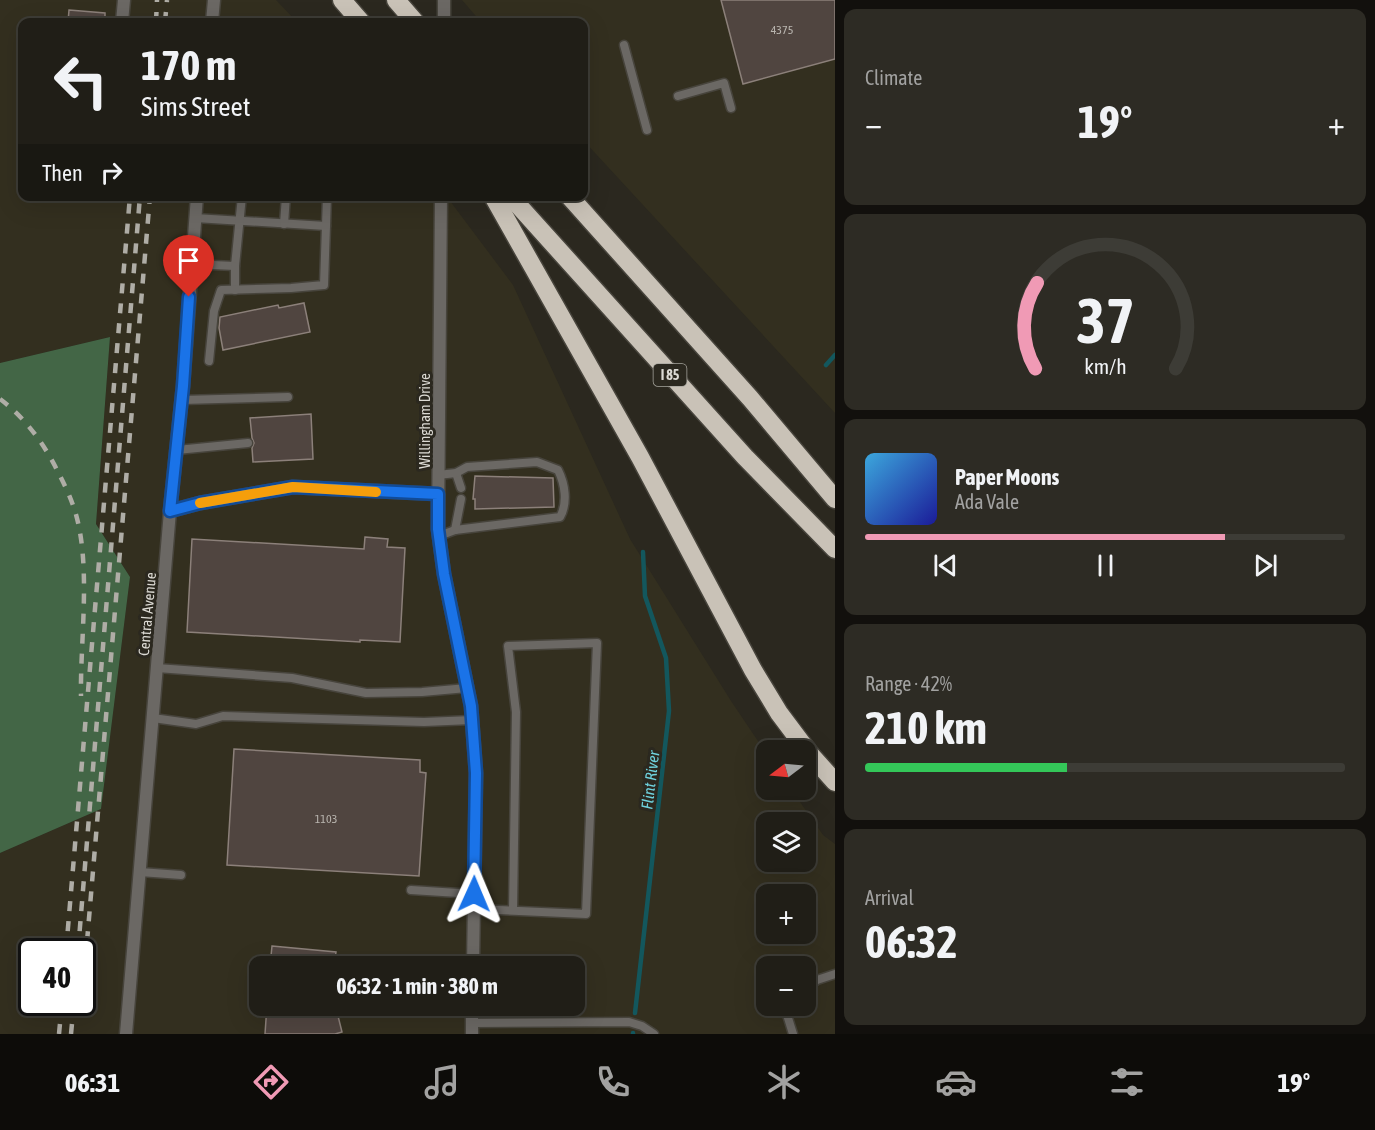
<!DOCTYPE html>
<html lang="en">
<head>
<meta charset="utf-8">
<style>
  body { margin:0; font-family:"Asap Condensed",sans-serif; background:#2d2b24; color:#f1f3f6; height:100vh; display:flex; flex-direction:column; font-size:22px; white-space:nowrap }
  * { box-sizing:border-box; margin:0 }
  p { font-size:20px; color:#a2a2a1 }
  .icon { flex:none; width:33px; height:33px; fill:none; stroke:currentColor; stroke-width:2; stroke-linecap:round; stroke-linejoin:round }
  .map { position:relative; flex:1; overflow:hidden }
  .drawer { display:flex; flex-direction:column; gap:9px; padding:9px; background:#12100d; width:540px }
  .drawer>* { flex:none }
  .hud { position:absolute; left:18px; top:18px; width:570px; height:183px; border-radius:12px; box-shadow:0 6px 24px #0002,0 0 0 2px #3d3c36; background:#201e17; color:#f1f3f6; overflow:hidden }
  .needle { width:39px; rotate:254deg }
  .tools { position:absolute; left:756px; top:740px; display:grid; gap:12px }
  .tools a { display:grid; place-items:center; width:60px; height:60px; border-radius:12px; background:#201e17; box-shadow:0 6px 24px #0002,0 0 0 2px #3d3c36; font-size:30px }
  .speed { position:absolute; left:18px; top:938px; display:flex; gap:12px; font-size:30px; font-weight:700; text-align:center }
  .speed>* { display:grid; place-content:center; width:78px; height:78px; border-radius:50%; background:#201e17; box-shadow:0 6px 24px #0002,0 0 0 2px #3d3c36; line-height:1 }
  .speed .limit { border:3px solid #111; border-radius:9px; background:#fff; color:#111 }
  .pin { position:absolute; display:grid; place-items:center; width:51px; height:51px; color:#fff; margin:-62px -26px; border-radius:50% 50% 50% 0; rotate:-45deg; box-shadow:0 0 6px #0007 }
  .pin .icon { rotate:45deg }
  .me { position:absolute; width:66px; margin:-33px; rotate:1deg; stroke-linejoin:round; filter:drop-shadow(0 0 4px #0008) }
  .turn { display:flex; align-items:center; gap:21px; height:126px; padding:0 24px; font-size:27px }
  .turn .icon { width:78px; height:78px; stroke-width:2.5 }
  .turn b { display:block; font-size:42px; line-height:51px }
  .then { display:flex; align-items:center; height:57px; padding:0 24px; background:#0003; gap:12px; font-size:22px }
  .big { font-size:45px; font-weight:700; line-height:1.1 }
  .drawer .widget { flex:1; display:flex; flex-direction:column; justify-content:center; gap:9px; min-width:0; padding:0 21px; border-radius:12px; background:#2d2b24 }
  .drawer .dial { align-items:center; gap:0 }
  .dial svg { height:156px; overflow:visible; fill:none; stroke:#3d3c36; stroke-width:7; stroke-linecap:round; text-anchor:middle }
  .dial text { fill:#f1f3f6; stroke:none }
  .song { display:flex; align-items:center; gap:18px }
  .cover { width:72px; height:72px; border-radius:9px; background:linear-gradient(135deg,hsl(200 70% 55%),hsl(240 70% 35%)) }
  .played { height:6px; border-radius:3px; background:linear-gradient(90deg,#f09ab5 75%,#3d3c36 75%) }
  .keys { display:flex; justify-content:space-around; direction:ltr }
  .heat { display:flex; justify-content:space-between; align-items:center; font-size:33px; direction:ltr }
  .charge { height:9px; border-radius:4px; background:linear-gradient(90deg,#34c759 42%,#3d3c36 0) }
  .trip { position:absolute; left:249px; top:956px; width:336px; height:60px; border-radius:12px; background:#201e17; box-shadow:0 6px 24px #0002,0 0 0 2px #3d3c36; font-weight:700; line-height:60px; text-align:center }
  .tab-bar { display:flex; height:96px; justify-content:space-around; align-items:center; background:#0d0c09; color:#a2a2a1 }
  .tab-bar .icon { width:42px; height:42px }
  .tab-bar .active { color:#f09ab5 }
  .tab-bar b { font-size:27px; color:#f1f3f6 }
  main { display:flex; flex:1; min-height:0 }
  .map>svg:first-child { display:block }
</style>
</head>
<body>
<main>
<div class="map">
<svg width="835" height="1034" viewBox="0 0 835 1034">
  <rect width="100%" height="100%" fill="#2b281f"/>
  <!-- built -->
  <g fill="#332f1f" fill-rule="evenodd">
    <path d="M0,0H276L297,22H22V196L447,197L513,285L630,539L731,701L766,753V789H791L823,835L835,844V1034H0V853L101,809L130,577L96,524L110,337L0,363ZM766,822H806V861H766ZM766,894H806V933H766ZM32,951H82V1002H32ZM260,966H574V1005H260ZM766,966H806V1005H766Z"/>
    <polygon points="462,0 835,0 835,413 584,141 584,22 481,22"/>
  </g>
  <!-- forest -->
  <polygon fill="#436646" points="110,337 96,524 130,577 101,809 0,853 0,363"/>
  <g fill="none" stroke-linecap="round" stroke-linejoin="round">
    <!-- stream -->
    <g stroke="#13575d" stroke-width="4.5">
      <polyline points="826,365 835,355"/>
      <polyline points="635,1013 669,711 666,658 645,596 643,552"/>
      <polyline points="633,1034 633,1033"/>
    </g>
  </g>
  <!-- building -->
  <g fill="#504540" stroke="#8c807a" stroke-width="1.5">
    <polygon points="721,0 835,0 835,59 743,84"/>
    <polygon points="69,10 105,13 105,22 68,22"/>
    <polygon points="304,303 310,332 223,350 219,328 220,317 278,305 279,308"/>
    <polygon points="311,414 313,459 253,462 252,448 254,443 252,438 250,418"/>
    <polygon points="475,476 553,478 554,507 475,509 475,499 473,499"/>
    <polygon points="365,537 388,539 387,547 405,548 400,642 360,640 360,642 187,632 192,539 364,549"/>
    <polygon points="234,749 420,760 420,772 426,773 419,876 227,865"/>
    <polygon points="272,946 336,952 334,966 270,966"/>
    <polygon points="267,1005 331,1005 331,1012 337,1012 342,1032 335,1034 265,1034"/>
  </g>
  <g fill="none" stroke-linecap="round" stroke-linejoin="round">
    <!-- service casing -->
    <g stroke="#47443c" stroke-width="11">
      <g id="service">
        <polyline points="624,45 647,130"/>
        <polyline points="678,96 724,83 731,108"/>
        <polyline points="195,218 326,226"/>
        <polyline points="284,224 286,196"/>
        <polyline points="191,264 235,266 242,196"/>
        <polyline points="235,290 235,266"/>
        <polyline points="209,361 214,311 221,290 291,288 324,285 327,196"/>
        <polyline points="182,400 288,397"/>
        <polyline points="177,450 248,443"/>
        <polyline points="456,473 461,488"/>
        <path d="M438,475L456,473L467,467L537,462L558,470C565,484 568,503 560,517L455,530L439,536"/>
        <polyline points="455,530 461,499"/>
        <polyline points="157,668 292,678 366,693 422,692 467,688"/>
        <polyline points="153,718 196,724 223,716 424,722 472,720"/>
        <polyline points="140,872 181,875"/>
        <polyline points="411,890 474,894"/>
        <polyline points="474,909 586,914 597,643 508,646 516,712 513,910"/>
        <polyline points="806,988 817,980 835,974"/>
        <polyline points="784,1005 793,1034"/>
        <polyline points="472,1023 629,1022 642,1026 654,1034"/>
      </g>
    </g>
    <!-- minor casing -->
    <g stroke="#47443c" stroke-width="15">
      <g id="minor">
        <polyline points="122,22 124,0"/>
        <polyline points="170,511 200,503 293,487 438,494"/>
      </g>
    </g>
    <!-- tertiary casing -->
    <g stroke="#47443c" stroke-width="15">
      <g id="tertiary">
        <polyline points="212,22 214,0"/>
        <polyline points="444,22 444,0"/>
        <polyline points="441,196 438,529 444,574 471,706 476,773 473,966"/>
        <polyline points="126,1034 170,511 183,386 197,196"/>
        <polyline points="472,1034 472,1005"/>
      </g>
    </g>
    <!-- motorway casing -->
    <g stroke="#47443c" stroke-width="21">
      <g id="motorway">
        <polyline points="342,0 361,22"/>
        <polyline points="396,0 415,22"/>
        <polyline points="493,196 640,457 753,670 779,713 809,753 835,782"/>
        <polyline points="510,196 745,457 835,549"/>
        <polyline points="569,196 750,398 835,499"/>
      </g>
    </g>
    <!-- service -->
    <use href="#service" stroke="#6b6864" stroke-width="8"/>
    <!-- minor -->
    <use href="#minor" stroke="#6b6864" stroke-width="12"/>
    <!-- tertiary -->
    <use href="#tertiary" stroke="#6b6864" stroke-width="12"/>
    <!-- motorway -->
    <use href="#motorway" stroke="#c9c2b7" stroke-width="18"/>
    <!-- rail -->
    <g stroke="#afada6" stroke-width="4.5" stroke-dasharray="10 10" stroke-linecap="butt">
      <polyline points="156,22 157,0"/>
      <polyline points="165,22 167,0"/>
      <path d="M0,399C23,416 42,441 55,466C62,480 69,493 74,508C92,562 80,639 81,696"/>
      <polyline points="66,951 130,196"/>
      <polyline points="78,951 140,196"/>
      <polyline points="82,1001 150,196"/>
      <polyline points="59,1034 62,1002"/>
      <polyline points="71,1034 74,1002"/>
    </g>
  </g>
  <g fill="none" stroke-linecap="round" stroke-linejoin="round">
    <!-- route casing -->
    <g stroke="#114b97" stroke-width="15">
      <polyline id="route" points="189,297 183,386 170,511 200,503 293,487 438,494 438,529 444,574 471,706 476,773 474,894"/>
    </g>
    <!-- route -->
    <use href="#route" stroke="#1a73e8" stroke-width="10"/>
    <!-- slow -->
    <polyline stroke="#f59e0b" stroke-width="10" points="200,503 293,487 376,492"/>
  </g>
  <g text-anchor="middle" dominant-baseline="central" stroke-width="6" stroke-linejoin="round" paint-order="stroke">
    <!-- number labels -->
    <g font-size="12" fill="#b9b5af">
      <text x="782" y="30">4375</text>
      <text x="326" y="819">1103</text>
    </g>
    <!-- shield labels -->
    <rect fill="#2b281f" stroke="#a7a59e" stroke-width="1.5" x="653.5" y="364" width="33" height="22" rx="4.5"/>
    <g font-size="14" font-weight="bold" fill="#dcdad4">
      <text x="670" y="375">I 85</text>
    </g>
    <!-- street labels -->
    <g font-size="15" fill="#dcdad4" stroke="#2b281f">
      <text transform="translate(424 421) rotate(-90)">Willingham Drive</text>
      <text transform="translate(147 614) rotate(-85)">Central Avenue</text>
    </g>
    <!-- water labels -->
    <g font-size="16" font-style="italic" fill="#6fd2dd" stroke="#2b281f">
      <text transform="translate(650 780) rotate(-83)">Flint River</text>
    </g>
  </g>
</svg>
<div class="tools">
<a><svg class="needle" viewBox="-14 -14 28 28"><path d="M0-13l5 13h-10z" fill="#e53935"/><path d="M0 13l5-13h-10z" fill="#a2a2a1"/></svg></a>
<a><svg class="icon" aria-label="layers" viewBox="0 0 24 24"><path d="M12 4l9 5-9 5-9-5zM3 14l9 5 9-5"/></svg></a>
<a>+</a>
<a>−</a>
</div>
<div class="speed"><div class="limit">40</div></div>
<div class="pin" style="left:189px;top:297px;background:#d93025"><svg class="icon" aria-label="arrive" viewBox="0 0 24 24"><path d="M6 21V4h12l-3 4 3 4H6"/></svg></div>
<svg class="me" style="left:474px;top:894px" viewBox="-20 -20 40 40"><path d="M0-17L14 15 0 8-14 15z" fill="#1a73e8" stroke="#fff" stroke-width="4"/></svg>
<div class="trip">06:32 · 1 min · 380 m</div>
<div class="hud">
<div class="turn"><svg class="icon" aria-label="left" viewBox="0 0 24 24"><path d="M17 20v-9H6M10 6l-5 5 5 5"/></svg><div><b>170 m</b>Sims Street</div></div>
<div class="then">Then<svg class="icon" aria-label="right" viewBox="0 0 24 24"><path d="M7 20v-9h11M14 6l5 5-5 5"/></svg></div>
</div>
</div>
<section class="drawer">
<div class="widget"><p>Climate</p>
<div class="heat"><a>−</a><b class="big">19°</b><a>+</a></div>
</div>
<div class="widget dial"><svg viewBox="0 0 100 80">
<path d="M14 69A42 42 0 1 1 86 69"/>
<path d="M14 69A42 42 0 0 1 15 25" stroke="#f09ab5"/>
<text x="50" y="56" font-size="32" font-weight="700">37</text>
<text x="50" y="72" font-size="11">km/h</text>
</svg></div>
<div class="widget">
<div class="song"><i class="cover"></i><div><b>Paper Moons</b><p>Ada Vale</p></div></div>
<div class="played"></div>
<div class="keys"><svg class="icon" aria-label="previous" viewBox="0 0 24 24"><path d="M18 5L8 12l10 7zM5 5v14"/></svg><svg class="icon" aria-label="pause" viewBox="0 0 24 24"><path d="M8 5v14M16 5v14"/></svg><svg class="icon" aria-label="next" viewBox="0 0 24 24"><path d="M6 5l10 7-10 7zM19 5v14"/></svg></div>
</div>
<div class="widget"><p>Range · 42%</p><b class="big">210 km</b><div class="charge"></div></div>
<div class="widget"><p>Arrival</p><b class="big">06:32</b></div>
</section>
</main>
<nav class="tab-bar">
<b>06:31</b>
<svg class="icon active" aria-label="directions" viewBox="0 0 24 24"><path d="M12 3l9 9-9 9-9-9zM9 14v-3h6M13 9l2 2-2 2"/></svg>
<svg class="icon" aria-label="music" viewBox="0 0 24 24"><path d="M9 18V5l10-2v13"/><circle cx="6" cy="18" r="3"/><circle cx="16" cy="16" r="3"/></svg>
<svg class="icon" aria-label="phone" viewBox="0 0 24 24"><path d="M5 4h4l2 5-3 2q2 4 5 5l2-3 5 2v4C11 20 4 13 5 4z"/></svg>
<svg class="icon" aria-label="climate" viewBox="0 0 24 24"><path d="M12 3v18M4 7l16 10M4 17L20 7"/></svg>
<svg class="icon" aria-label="car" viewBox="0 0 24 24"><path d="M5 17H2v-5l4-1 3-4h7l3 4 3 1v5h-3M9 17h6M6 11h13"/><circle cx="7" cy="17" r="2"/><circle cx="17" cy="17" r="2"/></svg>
<svg class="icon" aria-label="filters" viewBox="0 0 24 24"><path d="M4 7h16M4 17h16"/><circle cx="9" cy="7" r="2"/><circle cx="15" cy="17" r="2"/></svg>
<b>19°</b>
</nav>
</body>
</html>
